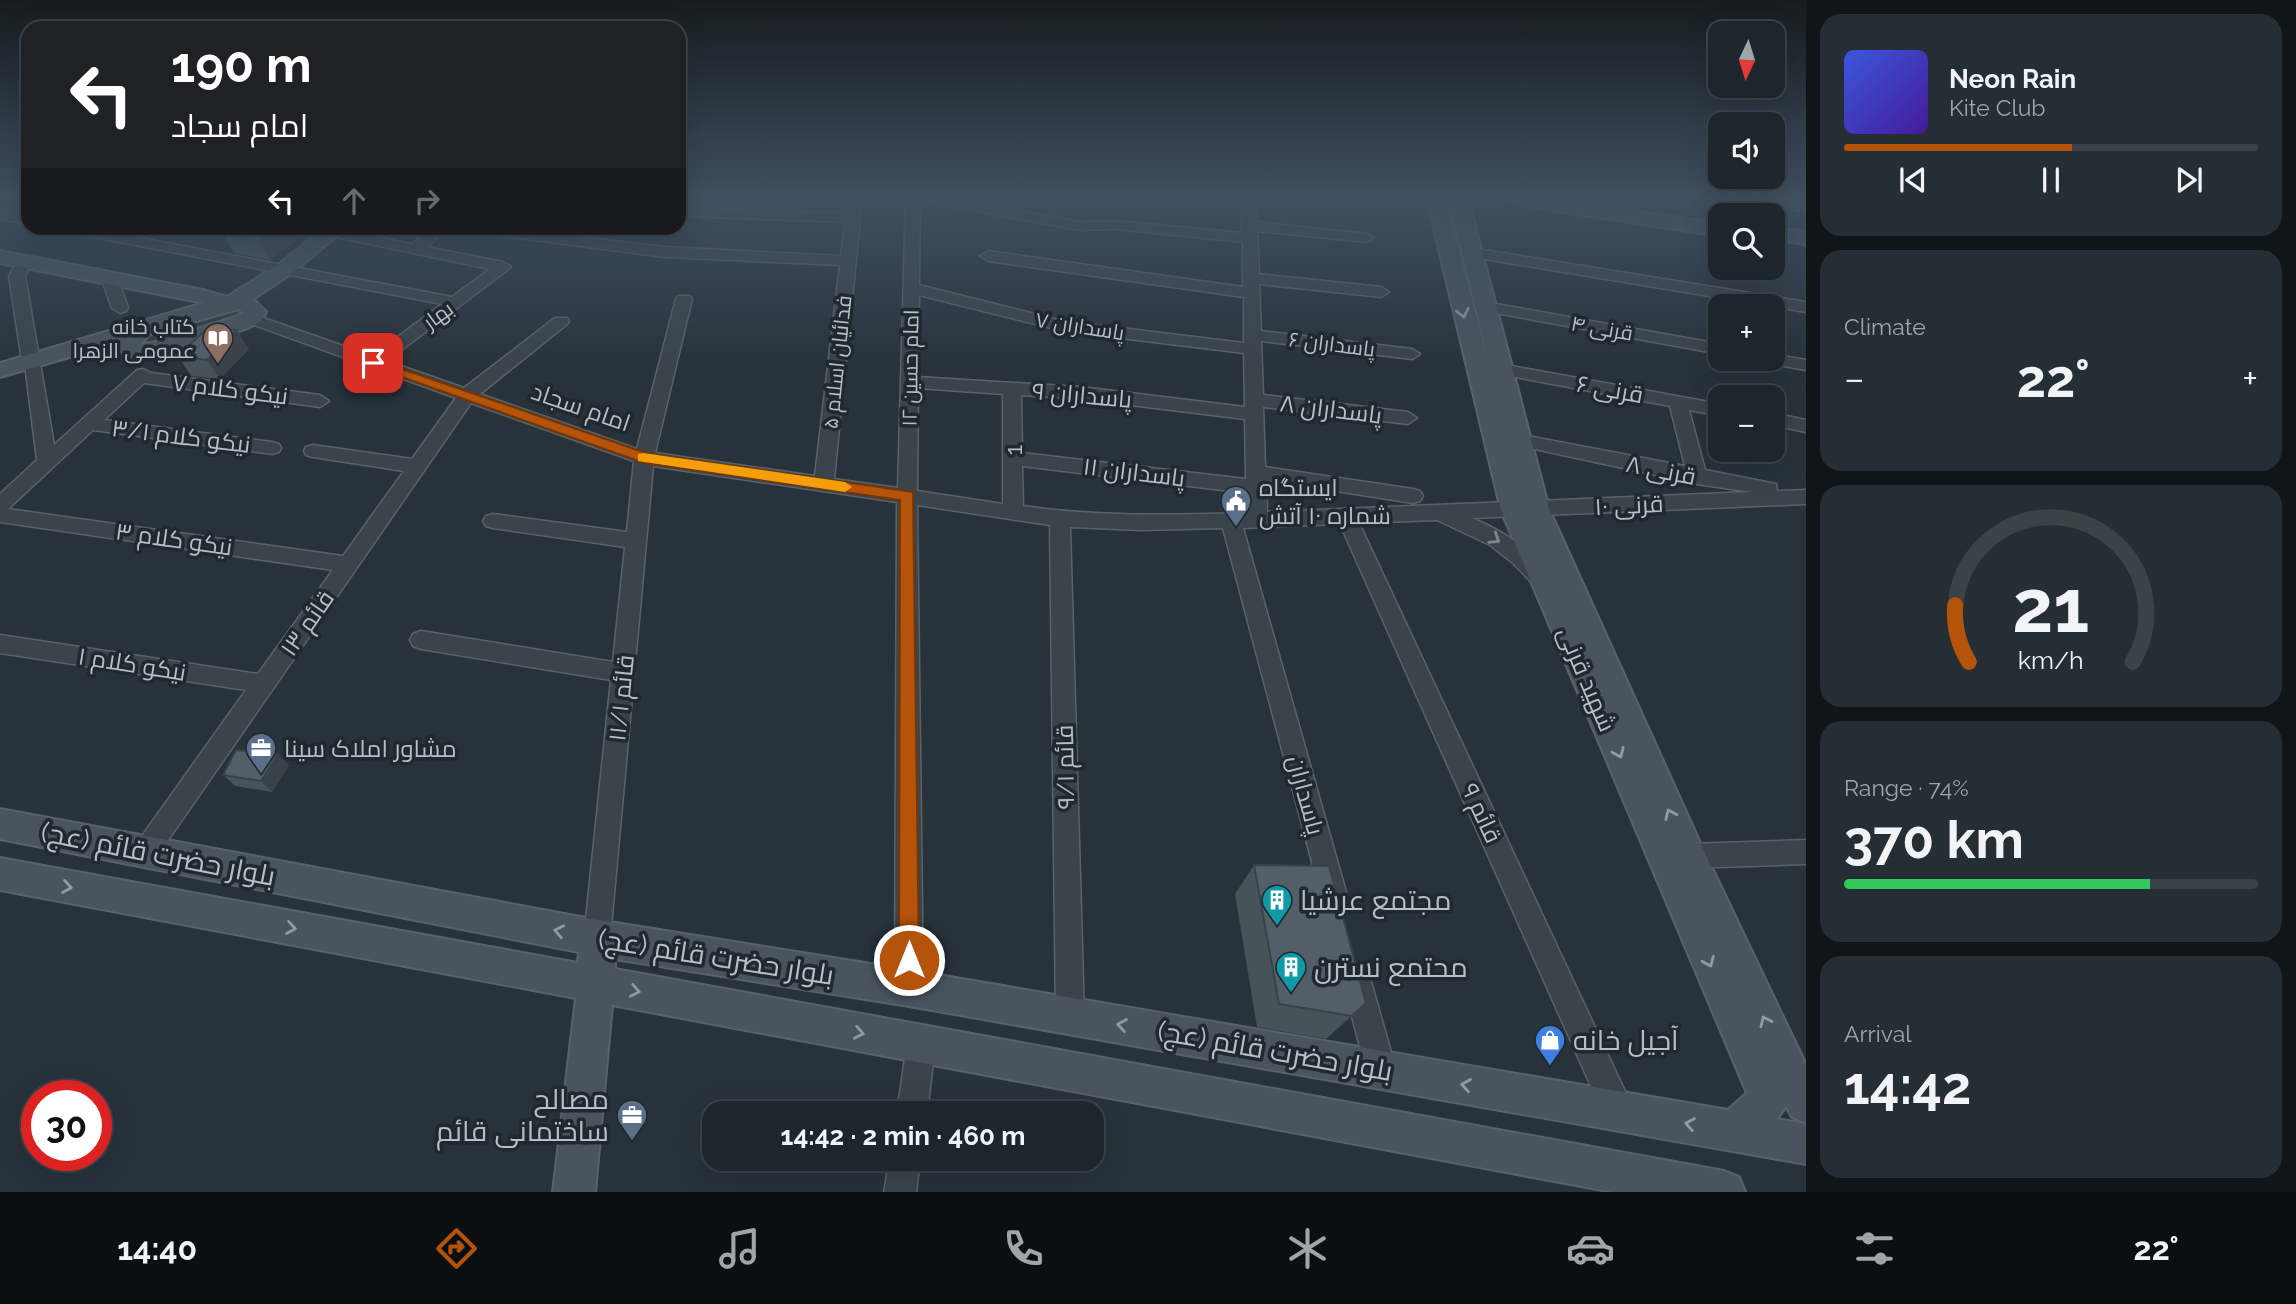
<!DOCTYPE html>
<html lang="en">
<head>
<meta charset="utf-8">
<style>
  body { margin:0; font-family:Raleway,Cairo,sans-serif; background:#252e34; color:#f1f3f6; height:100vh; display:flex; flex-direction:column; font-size:26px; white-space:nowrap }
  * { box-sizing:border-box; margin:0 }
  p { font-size:23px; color:#a0a5a9 }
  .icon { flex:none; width:38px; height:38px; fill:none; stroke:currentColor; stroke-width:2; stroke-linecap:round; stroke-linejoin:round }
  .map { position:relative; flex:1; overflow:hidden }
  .side { display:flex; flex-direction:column; gap:14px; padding:14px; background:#101518; width:490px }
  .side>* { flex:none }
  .banner { position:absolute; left:21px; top:21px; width:665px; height:214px; border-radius:21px; box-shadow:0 7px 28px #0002,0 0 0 2px #3b4348; background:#202124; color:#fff; overflow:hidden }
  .needle { width:46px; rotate:184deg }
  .fabs { position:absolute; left:1708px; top:21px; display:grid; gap:14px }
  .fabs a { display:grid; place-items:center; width:77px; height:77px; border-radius:14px; background:#1d262c; box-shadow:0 7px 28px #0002,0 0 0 2px #3b4348; font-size:35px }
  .speed { position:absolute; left:21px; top:1080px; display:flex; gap:14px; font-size:35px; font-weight:700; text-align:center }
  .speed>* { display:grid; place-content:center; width:91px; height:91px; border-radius:50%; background:#1d262c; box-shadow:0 7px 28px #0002,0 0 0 2px #3b4348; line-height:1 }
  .speed .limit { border:10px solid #d22; background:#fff; color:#111 }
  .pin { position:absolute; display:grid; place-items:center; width:60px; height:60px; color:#fff; margin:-30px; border-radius:14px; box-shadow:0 4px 10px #0006 }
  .me { position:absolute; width:77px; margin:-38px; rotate:0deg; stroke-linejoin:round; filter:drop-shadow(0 0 5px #0008) }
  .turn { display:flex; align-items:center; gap:24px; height:147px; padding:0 35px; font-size:32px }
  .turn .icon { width:91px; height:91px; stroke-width:2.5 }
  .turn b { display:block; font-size:49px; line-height:60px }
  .lanes { display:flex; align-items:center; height:66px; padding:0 35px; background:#0003; justify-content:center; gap:35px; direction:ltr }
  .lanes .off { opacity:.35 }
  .big { font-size:52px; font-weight:700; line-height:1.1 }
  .side .widget { flex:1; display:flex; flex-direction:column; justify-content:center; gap:10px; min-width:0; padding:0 24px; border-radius:21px; background:#252e34 }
  .side .dial { align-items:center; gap:0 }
  .dial svg { height:182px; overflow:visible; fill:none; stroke:#3b4348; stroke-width:7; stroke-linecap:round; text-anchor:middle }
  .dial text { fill:#f1f3f6; stroke:none }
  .song { display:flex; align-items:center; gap:21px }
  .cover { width:84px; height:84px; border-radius:10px; background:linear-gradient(135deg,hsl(230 70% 55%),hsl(260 70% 35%)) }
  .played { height:7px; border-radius:4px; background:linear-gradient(90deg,#b45309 55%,#3b4348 55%) }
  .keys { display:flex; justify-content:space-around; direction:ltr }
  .heat { display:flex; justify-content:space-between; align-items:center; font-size:38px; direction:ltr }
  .charge { height:10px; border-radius:5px; background:linear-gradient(90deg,#34c759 74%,#3b4348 0) }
  .trip { position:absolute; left:702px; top:1101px; width:402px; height:70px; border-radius:21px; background:#1d262c; box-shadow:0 7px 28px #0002,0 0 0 2px #3b4348; font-weight:700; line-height:70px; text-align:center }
  .menu { display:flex; height:112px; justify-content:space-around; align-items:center; background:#0c0f12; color:#a0a5a9 }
  .menu .icon { width:49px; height:49px }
  .menu .on { color:#b45309 }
  .menu b { font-size:32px; color:#f1f3f6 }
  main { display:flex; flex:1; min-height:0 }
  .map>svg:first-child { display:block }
</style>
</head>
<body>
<main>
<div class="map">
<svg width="1806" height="1192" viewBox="0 0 1806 1192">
  <rect width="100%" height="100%" fill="#27323b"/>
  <!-- green -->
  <polygon fill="#2c403e" points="239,306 244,315 145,346 140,344 141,336"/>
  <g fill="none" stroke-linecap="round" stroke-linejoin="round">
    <!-- street casing -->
    <g stroke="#596269" stroke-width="3">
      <g id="street">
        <path d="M848,199H862L834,479L898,488L906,199H951L1080,222L1116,221L1242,233V199H1256L1257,222L1367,234L1374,238L1367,242L1257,231L1259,274L1381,287L1389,292L1381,297L1259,284L1261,331L1412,349L1420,354L1412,359L1261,341L1263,395L1408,412L1417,418L1408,424L1263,407L1265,467L1413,489L1420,491L1423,496L1420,501L1413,503L1266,480L1267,512L1752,492L1697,484L1511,444L1508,440L1511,436L1517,434L1685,466L1670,406L1494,373L1491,369L1494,365L1500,364L1720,404V416L1689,410L1705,470L1776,484L1777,491L1806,490V504L1472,518C1500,530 1535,550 1550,578L1547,584L1540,586L1533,584L1513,563L1490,545L1437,520L1359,523L1629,1100L1633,1111L1629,1122L1618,1126L1607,1122L1340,524L1243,528L1346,892L1342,901L1333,905L1324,901L1320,892L1223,528L1141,530L1070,527L1084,1016L1080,1026L1070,1030L1060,1026L1056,1016L1050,525L917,505L923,988L919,998L909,1002L899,998L895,988L897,502L653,466L610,938L606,947L597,951L588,947L584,938L611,680L421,649L413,646L410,640L413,634L421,631L613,662L625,547L493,528L486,526L483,521L486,516L493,514L627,532L634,461L471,403L155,859L146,863L137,859L133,851L137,843L246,690L0,653V635L258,674L333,570L0,522V494L37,460L25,365L22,361L9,276L18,260L23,258L31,263L25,276L54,445L137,370L143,369L151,373L320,395L329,401L320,407L144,383L104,420L272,442L279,444L281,448L279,452L272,454L93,430L8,509L343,556L404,471L313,457L306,455L304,451L306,447L313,445L412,459L456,398L243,321L241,318L249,313L255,315L372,356L442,304L67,232L60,228H88L452,297L490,269L331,236L324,232L331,228L412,244L432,228H447L427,247L503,262L511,267L387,361L464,388L555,318H567L569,321L567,324L480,394L637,449L676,299L678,296H690L692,299L655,453L815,476L840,265L665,257L471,232L464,228H503L665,247L841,256L845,222L679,216V208L846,213ZM920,201L1080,230L1116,229L1243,242V287L988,251L980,256L988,261L1244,297V343L1063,321L919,285ZM919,295L1063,331L1244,353L1245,407L1081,387L918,377ZM918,388L1003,394V504L917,491ZM1021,395L1081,399L1245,419L1246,479L1022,453ZM1022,466L1247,493V513C1172,515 1097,517 1023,506Z"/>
        <polygon points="1717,199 1769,199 1806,203 1806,211 1724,203"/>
        <polygon points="0,211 28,216 28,224 0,219"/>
        <polygon points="1471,248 1806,302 1806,312 1466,256 1463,253 1466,250"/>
        <polygon points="110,275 118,280 128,308 126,311 120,313 112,308 102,280"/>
        <polygon points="1485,302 1720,344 1720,354 1479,310 1477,307 1479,304"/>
        <polygon points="1773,354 1806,360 1806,370 1767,363 1765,359 1773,359"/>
        <polygon points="1773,413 1806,420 1806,432 1773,425"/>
        <polygon points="1806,840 1806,864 1689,868 1680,864 1676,856 1680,848 1689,844"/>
        <polygon points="1356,964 1366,968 1370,978 1396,1070 1391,1080 1381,1085 1371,1080 1366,1070 1342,978 1346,968"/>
        <polygon points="921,1031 931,1035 935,1045 927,1113 897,1113 907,1045 911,1035"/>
        <polygon points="890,1158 920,1158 916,1192 884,1192"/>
      </g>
    </g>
    <!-- secondary casing -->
    <g stroke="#596269" stroke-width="4">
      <g id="secondary">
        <polygon points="1427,199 1445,199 1488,360 1450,199 1468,199 1549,509 1701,845 1806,1065 1806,1123 1792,1117 1786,1106 1777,1119 1806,1124 1806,1164 909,1006 615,959 615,969 1724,1171 1739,1177 1745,1192 1613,1192 612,1005 595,1192 553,1192 576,998 0,890 0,858 578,963 579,952 0,839 0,809 597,920 909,970 1728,1110 1747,1093 1501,510"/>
        <polygon points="1510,199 1556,199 1720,224 1720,236 1519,205"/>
        <polygon points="1726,199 1744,199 1751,215 1732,215"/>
        <polygon points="1773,227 1806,232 1806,244 1773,239"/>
        <path d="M324,228H346L292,273L253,299L266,312L261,321L248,328C220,337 168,359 140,359C131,359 122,353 117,346L118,343L0,377V363L204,303L0,263V251L203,290L227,297L278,265ZM239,309L243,313L232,318L152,343L140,344L150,334Z"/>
      </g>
    </g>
    <!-- street -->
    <use href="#street" fill="#3b444b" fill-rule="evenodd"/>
    <!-- secondary -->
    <use href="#secondary" fill="#49545e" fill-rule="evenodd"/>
  </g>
  <!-- wall -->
  <g fill="#475259">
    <polygon points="231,228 290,228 296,240 270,260 234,253 223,234"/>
    <polygon points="249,349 220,379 191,376 178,356"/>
    <polygon points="289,765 272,792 235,786 223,775"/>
    <polygon points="1254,865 1366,1003 1326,1039 1257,1027 1235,894"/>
  </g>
  <!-- shaded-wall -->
  <g fill="#3a4249">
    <polygon points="277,228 290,228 296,240 270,260 259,241"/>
    <polygon points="237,330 249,349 220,379 207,360"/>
    <polygon points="278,754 289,765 272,792 261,781"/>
  </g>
  <!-- building -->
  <g fill="#535f68" stroke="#3a4249" stroke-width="2">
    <polygon points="231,228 277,228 259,241 223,234"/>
    <polygon points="216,328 237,330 207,360 178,356 202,333"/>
    <polygon points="236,750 278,754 261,781 223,775"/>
    <polygon points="1254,865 1329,866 1366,1003 1352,1016 1279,1004"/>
  </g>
  <!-- one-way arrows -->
  <defs><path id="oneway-chevron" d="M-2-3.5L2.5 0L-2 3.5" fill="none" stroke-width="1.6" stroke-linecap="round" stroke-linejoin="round" transform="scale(1.75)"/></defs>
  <g stroke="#909aa2">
    <use href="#oneway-chevron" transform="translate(1463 313) rotate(77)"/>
    <use href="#oneway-chevron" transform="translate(1619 753) rotate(67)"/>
    <use href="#oneway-chevron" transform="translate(1670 814) rotate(-114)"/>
    <use href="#oneway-chevron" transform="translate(67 887) rotate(10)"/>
    <use href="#oneway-chevron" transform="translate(291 928) rotate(10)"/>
    <use href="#oneway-chevron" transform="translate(559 931) rotate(-169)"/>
    <use href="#oneway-chevron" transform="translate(1709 962) rotate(67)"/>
    <use href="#oneway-chevron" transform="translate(635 991) rotate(11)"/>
    <use href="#oneway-chevron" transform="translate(1765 1021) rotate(-115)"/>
    <use href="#oneway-chevron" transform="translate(1122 1025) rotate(-170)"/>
    <use href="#oneway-chevron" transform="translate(859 1033) rotate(11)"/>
    <use href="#oneway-chevron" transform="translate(1466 1085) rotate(-170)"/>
    <use href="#oneway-chevron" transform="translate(1690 1124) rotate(-170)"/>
  </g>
  <use stroke="#7f888f" href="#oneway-chevron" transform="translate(1495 539) rotate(32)"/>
  <!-- sky -->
  <linearGradient id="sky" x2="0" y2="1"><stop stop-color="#151c20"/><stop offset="0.54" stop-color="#414f60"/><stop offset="1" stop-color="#414f60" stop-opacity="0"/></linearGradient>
  <rect width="1806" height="366" fill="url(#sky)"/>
  <!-- route -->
  <polygon fill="#b45309" stroke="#753606" stroke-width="2" points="373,359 646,453 913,492 919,960 916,968 909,971 902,968 899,960 900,500 644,463 368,365 366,363"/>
  <!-- slow -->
  <polygon fill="#f59e0b" points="643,453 845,482 852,487 845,492 638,461 638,454"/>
  <!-- icons -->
  <defs>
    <g id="library-pin" transform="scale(1.575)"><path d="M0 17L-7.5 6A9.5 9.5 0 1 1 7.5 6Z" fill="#8d6e63" stroke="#202930"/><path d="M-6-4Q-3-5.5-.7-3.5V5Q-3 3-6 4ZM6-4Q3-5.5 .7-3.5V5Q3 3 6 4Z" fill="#fff"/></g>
    <g id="civic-pin" transform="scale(1.575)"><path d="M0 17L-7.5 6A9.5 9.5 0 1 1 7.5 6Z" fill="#5c6f8a" stroke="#202930"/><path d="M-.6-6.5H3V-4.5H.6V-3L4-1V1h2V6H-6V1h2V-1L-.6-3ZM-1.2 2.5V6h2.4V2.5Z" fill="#fff"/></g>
    <g id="office-pin" transform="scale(1.575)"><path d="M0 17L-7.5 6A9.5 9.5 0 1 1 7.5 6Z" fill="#5c6f8a" stroke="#202930"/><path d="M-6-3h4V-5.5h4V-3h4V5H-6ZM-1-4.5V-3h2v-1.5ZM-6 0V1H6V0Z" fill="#fff"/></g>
    <g id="building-pin" transform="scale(1.575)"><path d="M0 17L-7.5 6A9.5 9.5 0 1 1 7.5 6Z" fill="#0f9aa8" stroke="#202930"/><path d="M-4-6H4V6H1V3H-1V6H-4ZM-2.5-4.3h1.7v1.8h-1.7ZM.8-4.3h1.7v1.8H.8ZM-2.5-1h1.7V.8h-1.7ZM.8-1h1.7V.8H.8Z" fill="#fff"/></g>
    <g id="shop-pin" transform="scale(1.575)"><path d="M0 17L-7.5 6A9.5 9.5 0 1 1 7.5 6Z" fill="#3f7fe0" stroke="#202930"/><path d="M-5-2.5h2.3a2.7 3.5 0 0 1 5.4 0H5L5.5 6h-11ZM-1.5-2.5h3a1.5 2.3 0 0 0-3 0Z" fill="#fff"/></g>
  </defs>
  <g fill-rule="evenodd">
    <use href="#library-pin" x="218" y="338"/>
    <use href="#civic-pin" x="1236" y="501"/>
    <use href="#office-pin" x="261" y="748"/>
    <use href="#building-pin" x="1277" y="900"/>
    <use href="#building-pin" x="1291" y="967"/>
    <use href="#shop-pin" x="1550" y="1040"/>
    <use href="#office-pin" x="632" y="1115"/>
  </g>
  <g text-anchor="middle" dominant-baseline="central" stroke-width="7" stroke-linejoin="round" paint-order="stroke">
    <!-- far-street labels -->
    <g font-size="21" fill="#b7bfc6" stroke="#202930">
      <text transform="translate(438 315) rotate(-36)">بهار</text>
      <text transform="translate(1080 326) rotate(9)">پاسداران ۷</text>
      <text transform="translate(1602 328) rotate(10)">قرنی ۴</text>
      <text transform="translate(1332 344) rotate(7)">پاسداران ۶</text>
      <text transform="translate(837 362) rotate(-84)">فدائیان اسلام ۵</text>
      <text transform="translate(910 368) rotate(-89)">امام حسین ۱۲</text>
    </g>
    <!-- far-poi labels -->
    <g font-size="21" fill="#b7bfc6" stroke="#202930" text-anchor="end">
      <text x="195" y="326">کتاب خانه<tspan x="195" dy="24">عمومی الزهرا</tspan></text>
    </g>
    <!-- street labels -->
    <g font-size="24" fill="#b7bfc6" stroke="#202930">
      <text transform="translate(230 389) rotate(7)">نیکو کلام ٧</text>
      <text transform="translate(1610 389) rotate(10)">قرنی ۶</text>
      <text transform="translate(1082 395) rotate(5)">پاسداران ۹</text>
      <text transform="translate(581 407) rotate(19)">امام سجاد</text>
      <text transform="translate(1331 409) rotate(7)">پاسداران ۸</text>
      <text transform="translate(181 436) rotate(7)">نیکو کلام ۳/۱</text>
      <text transform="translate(1013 450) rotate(-90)">1</text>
      <text transform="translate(1661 470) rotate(11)">قرنی ۸</text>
      <text transform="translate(1134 472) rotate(7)">پاسداران ۱۱</text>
      <text transform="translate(1629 505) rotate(-3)">قرنی ۱۰</text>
      <text transform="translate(174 539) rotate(8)">نیکو کلام ۳</text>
      <text transform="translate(307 623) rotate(-55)">قائم ۱۳</text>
      <text transform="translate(132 664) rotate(9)">نیکو کلام ۱</text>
      <text transform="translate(1587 679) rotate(67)">شهید قرنی</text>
      <text transform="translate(621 698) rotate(-84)">قائم ۱۱/۱</text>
      <text transform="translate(1065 767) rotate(-91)">قائم ۹/۱</text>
      <text transform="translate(1306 795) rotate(75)">پاسداران</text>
      <text transform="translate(1482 813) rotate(65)">قائم ۹</text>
    </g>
    <!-- poi labels -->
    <g font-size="24" fill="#b7bfc6" stroke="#202930" text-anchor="start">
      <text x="1259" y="487">ایستگاه<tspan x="1259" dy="28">شماره ۱۰ آتش</tspan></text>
      <text x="284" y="748">مشاور املاک سینا</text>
    </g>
    <!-- near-street labels -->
    <g font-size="28" fill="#b7bfc6" stroke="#202930">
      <text transform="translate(158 854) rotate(11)">بلوار حضرت قائم (عج)</text>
      <text transform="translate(716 957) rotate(9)">بلوار حضرت قائم (عج)</text>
      <text transform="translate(1275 1051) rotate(10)">بلوار حضرت قائم (عج)</text>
    </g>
    <!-- near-poi labels -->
    <g font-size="28" fill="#b7bfc6" stroke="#202930" text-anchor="start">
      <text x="1300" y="900">مجتمع عرشیا</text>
      <text x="1314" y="967">محتمع نسترن</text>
      <text x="1573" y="1040">آجیل خانه</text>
      <text x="609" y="1099" text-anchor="end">مصالح<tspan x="609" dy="32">ساختمانی قائم</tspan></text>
    </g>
  </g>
</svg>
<div class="fabs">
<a><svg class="needle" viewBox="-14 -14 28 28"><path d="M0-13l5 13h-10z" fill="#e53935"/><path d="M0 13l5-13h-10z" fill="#a0a5a9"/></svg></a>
<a><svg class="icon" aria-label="sound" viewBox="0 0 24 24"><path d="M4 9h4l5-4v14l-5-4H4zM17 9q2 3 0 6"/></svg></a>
<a><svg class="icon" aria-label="search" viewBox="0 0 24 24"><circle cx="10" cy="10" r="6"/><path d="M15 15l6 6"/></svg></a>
<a>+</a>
<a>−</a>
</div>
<div class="speed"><div class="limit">30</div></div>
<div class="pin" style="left:373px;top:363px;background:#d93025"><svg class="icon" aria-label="arrive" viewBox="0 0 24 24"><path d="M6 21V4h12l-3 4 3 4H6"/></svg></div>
<svg class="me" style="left:909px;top:960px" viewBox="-20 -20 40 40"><circle r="17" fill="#b45309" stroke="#fff" stroke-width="3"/><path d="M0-11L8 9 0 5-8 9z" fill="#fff"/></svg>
<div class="trip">14:42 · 2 min · 460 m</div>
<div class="banner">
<div class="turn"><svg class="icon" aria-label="left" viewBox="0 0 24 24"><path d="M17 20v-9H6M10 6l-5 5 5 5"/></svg><div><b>190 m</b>امام سجاد</div></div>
<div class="lanes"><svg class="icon" aria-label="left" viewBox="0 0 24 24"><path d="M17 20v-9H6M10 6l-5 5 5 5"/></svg><svg class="icon off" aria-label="ahead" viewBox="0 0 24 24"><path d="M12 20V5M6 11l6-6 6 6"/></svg><svg class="icon off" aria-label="right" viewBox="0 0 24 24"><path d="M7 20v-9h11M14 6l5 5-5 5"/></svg></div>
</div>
</div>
<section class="side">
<div class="widget">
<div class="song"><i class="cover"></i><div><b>Neon Rain</b><p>Kite Club</p></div></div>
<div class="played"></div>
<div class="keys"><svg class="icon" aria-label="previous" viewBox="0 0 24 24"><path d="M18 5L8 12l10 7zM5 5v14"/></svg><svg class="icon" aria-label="pause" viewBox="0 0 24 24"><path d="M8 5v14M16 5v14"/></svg><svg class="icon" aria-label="next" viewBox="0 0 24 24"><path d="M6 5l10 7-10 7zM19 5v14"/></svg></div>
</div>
<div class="widget"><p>Climate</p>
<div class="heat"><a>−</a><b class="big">22°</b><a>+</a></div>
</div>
<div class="widget dial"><svg viewBox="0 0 100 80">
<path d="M14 69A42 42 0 1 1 86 69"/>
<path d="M14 69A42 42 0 0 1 8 44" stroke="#b45309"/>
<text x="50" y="56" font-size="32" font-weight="700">21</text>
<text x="50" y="72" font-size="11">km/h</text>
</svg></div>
<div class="widget"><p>Range · 74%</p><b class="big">370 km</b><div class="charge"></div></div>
<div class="widget"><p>Arrival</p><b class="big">14:42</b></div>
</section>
</main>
<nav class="menu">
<b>14:40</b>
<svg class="icon on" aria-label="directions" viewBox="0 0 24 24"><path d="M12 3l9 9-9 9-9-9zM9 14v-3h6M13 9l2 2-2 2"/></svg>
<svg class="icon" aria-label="music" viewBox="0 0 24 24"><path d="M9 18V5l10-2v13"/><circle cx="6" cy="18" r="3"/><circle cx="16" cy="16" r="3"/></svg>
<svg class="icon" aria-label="phone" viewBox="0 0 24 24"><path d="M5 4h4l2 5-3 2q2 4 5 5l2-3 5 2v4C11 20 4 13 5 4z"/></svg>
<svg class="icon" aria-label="climate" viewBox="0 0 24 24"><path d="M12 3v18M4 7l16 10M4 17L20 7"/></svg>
<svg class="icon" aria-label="car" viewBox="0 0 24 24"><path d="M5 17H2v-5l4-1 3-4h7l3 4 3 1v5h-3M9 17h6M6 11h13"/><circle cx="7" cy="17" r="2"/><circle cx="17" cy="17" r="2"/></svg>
<svg class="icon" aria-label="filters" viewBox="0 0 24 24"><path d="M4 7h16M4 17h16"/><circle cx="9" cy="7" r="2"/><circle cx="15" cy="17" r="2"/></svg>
<b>22°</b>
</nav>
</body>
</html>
